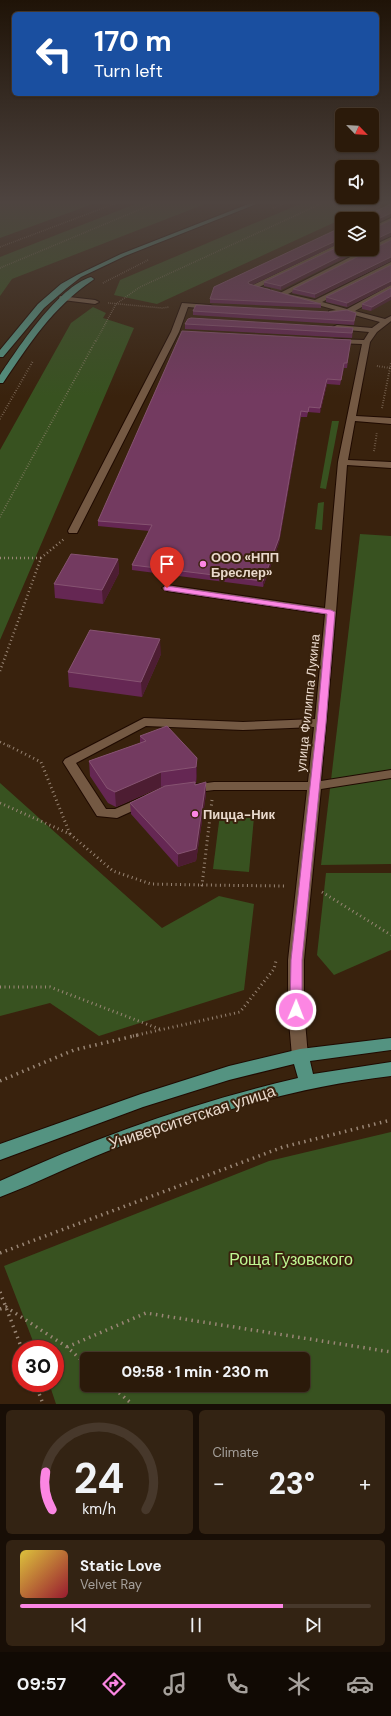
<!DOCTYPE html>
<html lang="en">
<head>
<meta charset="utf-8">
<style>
  body { margin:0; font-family:"DM Sans",sans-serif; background:#332313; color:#f1f3f6; height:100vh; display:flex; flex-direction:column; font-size:15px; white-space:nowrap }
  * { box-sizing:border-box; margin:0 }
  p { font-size:13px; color:#a6a19c }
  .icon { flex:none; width:22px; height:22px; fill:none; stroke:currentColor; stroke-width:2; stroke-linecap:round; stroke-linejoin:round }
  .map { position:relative; height:1404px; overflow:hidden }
  .panel { display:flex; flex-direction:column; gap:6px; padding:6px; background:#180e06; flex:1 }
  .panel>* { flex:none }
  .top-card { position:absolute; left:12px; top:12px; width:367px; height:84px; border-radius:6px; box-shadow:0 1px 3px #0004,0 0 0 1px #47382b; background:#1a4fa0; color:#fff; overflow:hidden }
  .needle { width:26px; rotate:115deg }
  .tools { position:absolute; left:335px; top:108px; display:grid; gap:8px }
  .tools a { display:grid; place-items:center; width:44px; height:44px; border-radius:6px; background:#2b1a0a; box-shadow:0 1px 3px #0004,0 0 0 1px #47382b; font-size:20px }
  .speed { position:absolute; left:12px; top:1340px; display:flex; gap:8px; font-size:20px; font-weight:700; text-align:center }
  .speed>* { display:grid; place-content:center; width:52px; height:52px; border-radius:50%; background:#2b1a0a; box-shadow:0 1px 3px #0004,0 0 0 1px #47382b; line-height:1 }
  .speed .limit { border:6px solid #d22; background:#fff; color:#111 }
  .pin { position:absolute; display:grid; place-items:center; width:34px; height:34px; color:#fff; margin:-41px -17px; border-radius:50% 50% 50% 0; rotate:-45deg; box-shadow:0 0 4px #0007 }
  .pin .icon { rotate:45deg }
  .me { position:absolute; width:44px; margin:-22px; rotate:1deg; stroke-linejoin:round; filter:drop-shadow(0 0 3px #0008) }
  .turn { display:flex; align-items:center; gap:14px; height:84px; padding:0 16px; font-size:18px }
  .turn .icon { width:52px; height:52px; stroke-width:2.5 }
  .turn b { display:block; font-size:28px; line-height:34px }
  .big { font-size:30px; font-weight:800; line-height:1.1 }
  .panel .card { flex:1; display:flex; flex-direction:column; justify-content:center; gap:6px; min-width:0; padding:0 14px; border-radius:6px; background:#332313 }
  .panel .dial { align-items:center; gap:0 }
  .dial svg { height:104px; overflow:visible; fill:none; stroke:#47382b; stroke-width:7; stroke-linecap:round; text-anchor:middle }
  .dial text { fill:#f1f3f6; stroke:none }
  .song { display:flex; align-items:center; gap:12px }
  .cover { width:48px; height:48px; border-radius:6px; background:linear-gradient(135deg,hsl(50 70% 55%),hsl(350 70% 35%)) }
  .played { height:4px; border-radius:2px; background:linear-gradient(90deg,#fc86e3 75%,#47382b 75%) }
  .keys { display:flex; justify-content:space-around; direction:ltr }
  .heat { display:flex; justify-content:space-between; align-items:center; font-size:22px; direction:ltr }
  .panel .tiles { flex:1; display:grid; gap:6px; grid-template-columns:1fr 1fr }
  .card:last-child { grid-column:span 2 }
  .trip { position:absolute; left:80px; top:1352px; width:230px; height:40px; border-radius:6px; background:#2b1a0a; box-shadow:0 1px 3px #0004,0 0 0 1px #47382b; font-weight:800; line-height:40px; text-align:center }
  .tabs { display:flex; height:64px; justify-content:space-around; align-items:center; background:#110a04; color:#a6a19c }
  .tabs .icon { width:28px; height:28px }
  .tabs .current { color:#fc86e3 }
  .tabs b { font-size:18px; color:#f1f3f6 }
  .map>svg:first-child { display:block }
</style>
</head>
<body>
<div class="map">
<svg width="391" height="1404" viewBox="0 0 391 1404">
  <rect width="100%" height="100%" fill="#39220d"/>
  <!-- green -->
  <g fill="#385220" fill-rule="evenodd">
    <polygon points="0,201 101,201 0,238"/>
    <polygon points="143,201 213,201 12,279 0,296 0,257"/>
    <polygon points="307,201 381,201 157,304 114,295 120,280"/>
    <polygon points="93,307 106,313 103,318 134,328 0,640 0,450 71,323"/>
    <polygon points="332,421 339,421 326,489 320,488"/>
    <polygon points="324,502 322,530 315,529 318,503"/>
    <polygon points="360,534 391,536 391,864 321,865"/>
    <polygon points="0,783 162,928 219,896 254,904 244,990 99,1036 50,1003 0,1016"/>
    <polygon points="220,814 254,817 249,872 213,869"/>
    <polygon points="326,873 391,873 391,950 334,975 317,955"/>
    <path d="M391,1132V1404H56L49,1383H55V1349H36L4,1266L269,1161ZM87,1359H303V1385H87Z"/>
  </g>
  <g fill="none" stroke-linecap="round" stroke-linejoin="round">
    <!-- minor casing -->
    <g stroke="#1f0a00" stroke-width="2">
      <g id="minor">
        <polygon points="391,218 391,222 372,231 372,227"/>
        <polygon points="391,237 391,242 288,294 315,300 391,262 391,267 322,302 347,309 391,285 391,290 355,311 385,319 391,316 391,321 377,332 370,342 356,416 391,418 391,424 355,421 348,460 391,462 391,468 347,465 336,612 321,781 391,770 391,778 321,789 304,960 304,1010 308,1056 306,1061 300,1063 294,1061 292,1056 288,1010 288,960 307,790 214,790 189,793 184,792 182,789 184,786 214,782 308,782 314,727 243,730 146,726 76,763 106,809 115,809 145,796 150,797 152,800 150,803 117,818 97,816 63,762 65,759 144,718 243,722 315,719 325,614 167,591 162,588 167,585 325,608 338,462 362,344 335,343 331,341 335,339 364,340 369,332 337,329 333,327 337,325 372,328 380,322 347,313 329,315 329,311 336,310 278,294 366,249 372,249 372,246"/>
        <polygon points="342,242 342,247 259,287 270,289 270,293 264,293 249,287"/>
        <polygon points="60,296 95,300 99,302 95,304 63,300 59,298"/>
        <polygon points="182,303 210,305 214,307 210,309 188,307 179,332 78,531 77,533 69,533 68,531 171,332"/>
      </g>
    </g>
    <!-- major casing -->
    <g stroke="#1f0a00" stroke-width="2">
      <g id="major">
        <polygon points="256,201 264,201 125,256 81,277 67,288 44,308 3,357 0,357 0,350 38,304 61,284 77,275 121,254"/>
        <path d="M91,277L94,279L93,280C52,308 30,343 3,383H0V375C19,347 58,287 91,277Z"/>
        <path d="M391,1038V1050L310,1061L313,1074L391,1062V1076C294,1087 199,1116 108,1151C72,1165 37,1183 0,1197V1181C96,1137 195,1102 298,1078L294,1064L229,1080L143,1107L0,1160V1144L141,1094L229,1066L300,1049Z"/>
      </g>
    </g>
    <!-- path-far4 -->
    <g stroke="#998675" stroke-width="1.5" stroke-dasharray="0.5 1.5" stroke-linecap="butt">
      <polyline points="273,208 291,201"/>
      <polyline points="0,247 122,201"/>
      <polyline points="0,268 160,201"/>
      <polyline points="103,283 148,260"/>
      <polyline points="108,303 162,308 169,307"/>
      <polyline points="96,341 116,304 140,287 327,201"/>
    </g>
    <!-- path-far3 -->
    <g stroke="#998675" stroke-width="2" stroke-dasharray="0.5 2" stroke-linecap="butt">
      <polyline points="377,366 390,368"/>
      <polyline points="382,408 391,363"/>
      <polyline points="0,419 33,361"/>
      <polyline points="374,451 377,432"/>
      <polyline points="0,517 96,340"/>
    </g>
    <!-- path-far2 -->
    <g stroke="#998675" stroke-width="2.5" stroke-dasharray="1 3" stroke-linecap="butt">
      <polyline points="0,558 41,558"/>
      <polyline points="0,671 41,558 64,539"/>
      <polyline points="0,742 11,747"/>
    </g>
    <!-- path-far1 -->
    <g stroke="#998675" stroke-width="3" stroke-dasharray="1 3.5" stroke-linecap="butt">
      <polyline points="9,746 41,762 70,834"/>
      <polyline points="212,800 202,885 285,886"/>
      <polyline points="0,803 70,834 113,871 151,884 202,885"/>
      <polyline points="322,892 391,935"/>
      <polyline points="0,987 50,987 162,1030"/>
      <polyline points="133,1036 240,1012 274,969 276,961"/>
    </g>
    <!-- path -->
    <g stroke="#998675" stroke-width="3.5" stroke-dasharray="1.5 4.5" stroke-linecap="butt">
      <polyline points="0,1081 74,1050 138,1035"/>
      <polyline points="0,1253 283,1147 391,1120"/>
      <polyline points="0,1292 22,1349"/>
      <polyline points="0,1309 6,1307 67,1347 87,1365"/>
      <polyline points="67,1347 146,1313 391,1352"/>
      <polyline points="35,1383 43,1404"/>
      <polyline points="110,1385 132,1404"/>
    </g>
    <!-- minor -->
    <use href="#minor" fill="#745943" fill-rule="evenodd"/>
    <!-- major -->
    <use href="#major" fill="#549381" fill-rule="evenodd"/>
  </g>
  <!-- wall -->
  <g fill="#652753">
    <polygon points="391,240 391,261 315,298 292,293 293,289"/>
    <polygon points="342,242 251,285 321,304 321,308 210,303 210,299"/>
    <polygon points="342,245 281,290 264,286 264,282"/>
    <polygon points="391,265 391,285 347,307 326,302 326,297"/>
    <polygon points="391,288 371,311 362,309 362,304"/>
    <polygon points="193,311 330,312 356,313 354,325 193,315"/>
    <polygon points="185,324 353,328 352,338 185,329"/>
    <polygon points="350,345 347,368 344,368 340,385 327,384 320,413 308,412 307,417 301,417 279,543 263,587 132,570 132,565 149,531 98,526 98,521"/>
    <polygon points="118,559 119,573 103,604 55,598 54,584"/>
    <polygon points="161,654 142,697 69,687 68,672"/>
    <polygon points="140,736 197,758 197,773 196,783 195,783 195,785 206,794 196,861 178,867 131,814 130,803 164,786 161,787 116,807 108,803 90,776 89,761 140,743"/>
  </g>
  <!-- shaded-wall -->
  <g fill="#4d1d32">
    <polygon points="391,213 390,217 372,225 372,222"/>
    <polygon points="391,232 391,236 372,244 372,241"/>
    <polygon points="342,238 342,242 248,287 248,282"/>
    <polygon points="355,249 363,249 281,290 281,286"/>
    <polygon points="391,257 391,261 315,298 315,294"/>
    <polygon points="391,281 391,285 347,307 347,303"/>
    <polygon points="391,296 391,300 371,311 372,307"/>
    <polygon points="344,363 344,368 340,385 341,380"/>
    <polygon points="327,379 327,384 320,413 320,408"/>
    <polygon points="301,411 301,417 279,543 263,587 263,581"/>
    <polygon points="118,559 119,573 103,604 102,590"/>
    <polygon points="160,639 161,654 142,697 141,682"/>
    <polygon points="197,758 197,773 196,783 196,767"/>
    <polygon points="161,772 161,787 116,807 115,792"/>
    <polygon points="206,782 206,794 196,861 178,867 178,854"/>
  </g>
  <!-- building -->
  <g fill="#733a60" stroke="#865371">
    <polygon points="391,204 391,213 372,222 372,219 359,219"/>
    <polygon points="391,220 391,232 372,241 372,228 373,229"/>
    <polygon points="342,227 342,238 248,282 249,284 321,304 210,299 214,287"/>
    <polygon points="391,240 391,257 315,294 293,289"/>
    <polygon points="342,245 342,249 355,249 281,286 264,282"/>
    <polygon points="391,265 391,281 347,303 326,297"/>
    <polygon points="391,288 391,296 372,307 362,304"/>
    <polygon points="196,305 330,312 347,310 356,313 354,321 193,311"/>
    <polygon points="191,318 353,328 352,333 185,324 188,319"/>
    <polygon points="182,331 351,340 347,363 344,363 341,380 327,379 320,408 309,407 308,412 301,411 279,538 263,581 132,565 152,525 98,521"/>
    <polygon points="71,554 118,559 102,590 54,584"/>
    <polygon points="90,630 160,639 141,682 68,672"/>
    <polygon points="167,726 197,758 196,767 161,772 115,792 107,788 89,761 146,741 140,736"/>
    <polygon points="195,782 195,785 206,782 196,849 178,854 130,803 165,786"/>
  </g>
  <!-- sky -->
  <linearGradient id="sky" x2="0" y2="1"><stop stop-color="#1f1307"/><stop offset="0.51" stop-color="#4e4440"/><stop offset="1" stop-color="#4e4440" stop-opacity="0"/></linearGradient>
  <rect width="391" height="397" fill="url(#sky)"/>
  <!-- route -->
  <polygon fill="#fc86e3" stroke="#a45794" points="167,586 331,610 335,612 326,723 302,960 302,1010 300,1013 296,1014 292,1013 290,1010 291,960 317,723 327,614 164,590 164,587"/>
  <!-- markers -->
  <g fill="#fc86e3" stroke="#39220d" stroke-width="1.5">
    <circle cx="203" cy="564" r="4"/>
    <circle cx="195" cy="814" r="4"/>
  </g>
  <g text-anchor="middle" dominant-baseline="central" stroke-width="4" stroke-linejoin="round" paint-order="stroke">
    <!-- poi labels -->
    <g font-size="13" font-weight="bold" fill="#e9d9cc" stroke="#39220d" text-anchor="start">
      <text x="211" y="557">ООО «НПП<tspan x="211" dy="15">Бреслер»</tspan></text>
      <text x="203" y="814">Пицца-Ник</text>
    </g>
    <!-- street labels -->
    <g font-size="13" fill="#e9d9cc" stroke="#39220d">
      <text transform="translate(308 703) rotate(-84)">улица Филиппа Лукина</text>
    </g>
    <!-- near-street labels -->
    <g font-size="16" fill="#e9d9cc" stroke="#39220d">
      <text transform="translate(192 1117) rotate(-18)">Университетская улица</text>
    </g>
    <!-- near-park labels -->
    <g font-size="16" fill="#c0f893" stroke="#39220d">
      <text x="291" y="1259">Роща Гузовского</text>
    </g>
  </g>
</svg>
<div class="tools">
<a><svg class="needle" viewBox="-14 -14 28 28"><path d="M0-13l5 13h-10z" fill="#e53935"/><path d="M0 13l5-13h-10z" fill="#a6a19c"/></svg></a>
<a><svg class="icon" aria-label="sound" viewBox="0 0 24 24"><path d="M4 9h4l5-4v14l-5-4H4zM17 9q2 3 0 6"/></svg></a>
<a><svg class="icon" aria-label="layers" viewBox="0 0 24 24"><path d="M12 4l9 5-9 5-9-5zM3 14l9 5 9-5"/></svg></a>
</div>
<div class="speed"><div class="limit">30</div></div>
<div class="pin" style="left:167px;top:588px;background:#d93025"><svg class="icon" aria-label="arrive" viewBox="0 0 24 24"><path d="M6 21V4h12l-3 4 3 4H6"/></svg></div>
<svg class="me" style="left:296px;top:1010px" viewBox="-20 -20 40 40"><circle r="17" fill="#fc86e3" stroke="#fff" stroke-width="3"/><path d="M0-11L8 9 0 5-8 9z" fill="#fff"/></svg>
<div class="trip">09:58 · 1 min · 230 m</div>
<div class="top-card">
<div class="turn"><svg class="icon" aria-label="left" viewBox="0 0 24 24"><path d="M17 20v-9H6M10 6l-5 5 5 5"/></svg><div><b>170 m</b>Turn left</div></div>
</div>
</div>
<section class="panel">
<div class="tiles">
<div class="card dial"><svg viewBox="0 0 100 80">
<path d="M14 69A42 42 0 1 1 86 69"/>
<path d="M14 69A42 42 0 0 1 9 40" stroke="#fc86e3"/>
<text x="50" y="56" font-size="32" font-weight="700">24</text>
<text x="50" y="72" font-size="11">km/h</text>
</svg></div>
<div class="card"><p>Climate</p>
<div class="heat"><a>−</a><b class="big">23°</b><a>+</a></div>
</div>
<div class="card">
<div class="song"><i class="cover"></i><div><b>Static Love</b><p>Velvet Ray</p></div></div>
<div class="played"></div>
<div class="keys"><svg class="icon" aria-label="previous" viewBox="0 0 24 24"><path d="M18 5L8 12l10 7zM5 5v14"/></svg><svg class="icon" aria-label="pause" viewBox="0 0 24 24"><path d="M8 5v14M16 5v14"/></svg><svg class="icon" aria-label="next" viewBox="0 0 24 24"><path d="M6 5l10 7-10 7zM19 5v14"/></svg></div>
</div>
</div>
</section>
<nav class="tabs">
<b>09:57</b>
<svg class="icon current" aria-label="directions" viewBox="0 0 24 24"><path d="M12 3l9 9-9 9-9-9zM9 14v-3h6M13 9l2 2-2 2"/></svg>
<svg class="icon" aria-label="music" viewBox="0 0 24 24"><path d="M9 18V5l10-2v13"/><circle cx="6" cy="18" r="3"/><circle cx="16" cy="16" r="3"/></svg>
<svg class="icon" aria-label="phone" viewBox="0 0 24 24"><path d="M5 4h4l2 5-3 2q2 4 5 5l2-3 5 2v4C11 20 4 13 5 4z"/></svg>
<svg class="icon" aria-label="climate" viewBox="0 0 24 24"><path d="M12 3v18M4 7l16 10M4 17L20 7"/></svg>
<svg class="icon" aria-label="car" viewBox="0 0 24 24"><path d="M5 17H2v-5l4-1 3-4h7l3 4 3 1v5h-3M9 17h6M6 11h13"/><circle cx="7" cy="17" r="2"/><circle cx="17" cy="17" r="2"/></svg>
</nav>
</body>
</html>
